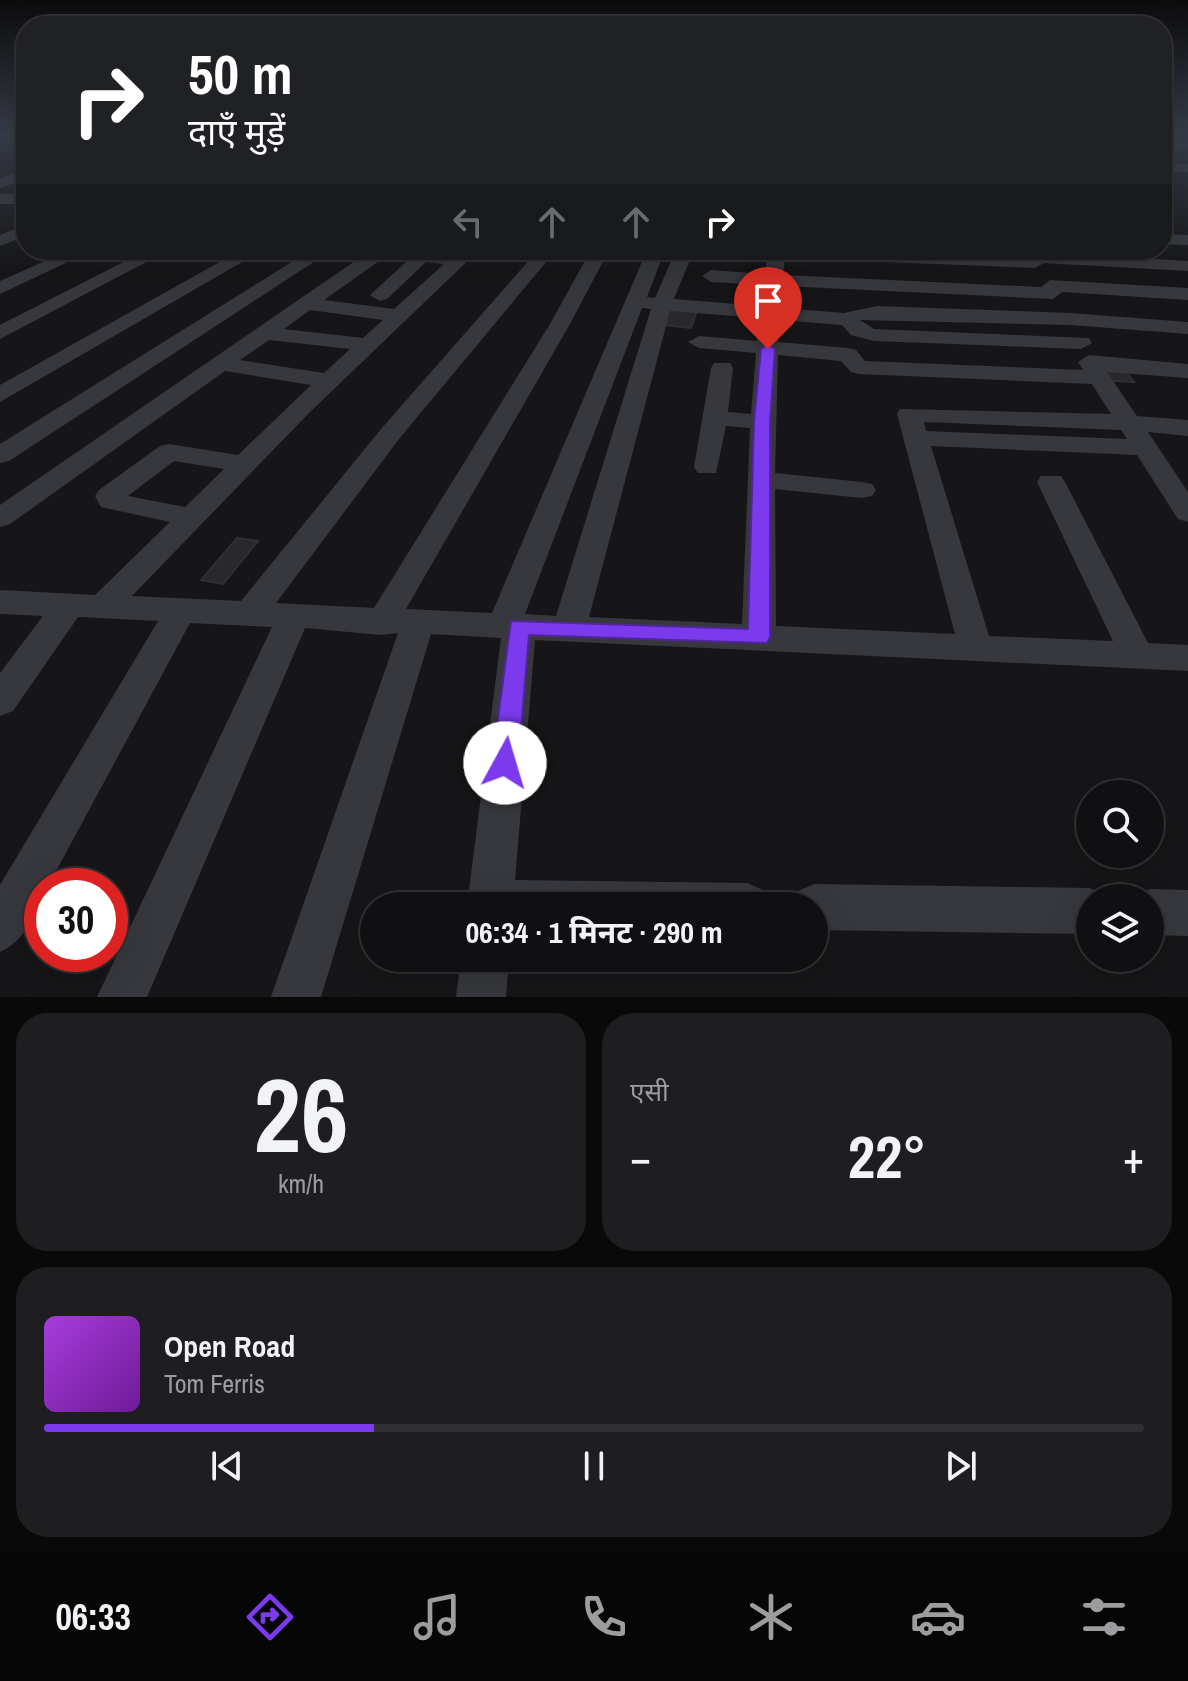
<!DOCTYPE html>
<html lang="hi">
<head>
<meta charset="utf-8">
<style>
  body { margin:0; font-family:"Archivo Narrow","Noto Sans Devanagari",sans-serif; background:#1e1e20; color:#f1f3f6; height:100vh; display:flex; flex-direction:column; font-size:30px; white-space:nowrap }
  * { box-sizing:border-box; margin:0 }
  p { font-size:26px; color:#9c9d9f }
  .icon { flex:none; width:44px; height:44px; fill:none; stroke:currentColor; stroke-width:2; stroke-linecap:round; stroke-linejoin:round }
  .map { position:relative; height:997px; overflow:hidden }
  .details { display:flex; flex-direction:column; gap:16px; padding:16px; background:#09090a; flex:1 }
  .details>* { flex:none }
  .hud { position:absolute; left:16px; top:16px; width:1156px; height:244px; border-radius:32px; box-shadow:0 8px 32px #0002,0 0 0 2px #303032; background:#202124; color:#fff; overflow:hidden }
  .controls { position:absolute; left:1076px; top:780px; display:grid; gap:16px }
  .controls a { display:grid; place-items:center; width:88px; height:88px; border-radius:50%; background:#101012; box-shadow:0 8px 32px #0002,0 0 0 2px #303032; font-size:40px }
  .speed { position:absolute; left:24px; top:868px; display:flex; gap:16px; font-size:40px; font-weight:700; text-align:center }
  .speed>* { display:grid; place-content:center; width:104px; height:104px; border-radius:50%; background:#101012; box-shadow:0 8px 32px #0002,0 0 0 2px #303032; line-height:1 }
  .speed .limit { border:12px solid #d22; background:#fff; color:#111 }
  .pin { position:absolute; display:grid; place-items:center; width:68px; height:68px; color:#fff; margin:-82px -34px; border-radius:50% 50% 50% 0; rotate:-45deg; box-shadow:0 0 8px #0007 }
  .pin .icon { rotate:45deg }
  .me { position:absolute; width:88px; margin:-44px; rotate:6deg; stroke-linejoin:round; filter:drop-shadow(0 0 6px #0008) }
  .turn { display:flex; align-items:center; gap:28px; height:168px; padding:0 40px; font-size:36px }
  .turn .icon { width:104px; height:104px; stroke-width:2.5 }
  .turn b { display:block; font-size:56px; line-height:68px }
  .lanes { display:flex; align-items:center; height:76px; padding:0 40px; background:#0003; justify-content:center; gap:40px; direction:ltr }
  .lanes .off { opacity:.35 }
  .big { font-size:60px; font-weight:700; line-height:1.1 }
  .details .tile { flex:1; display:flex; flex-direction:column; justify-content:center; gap:12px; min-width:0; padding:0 28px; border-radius:32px; background:#1e1e20 }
  .details .dial { align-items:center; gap:0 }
  .dial b { font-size:104px; line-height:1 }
  .song { display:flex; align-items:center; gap:24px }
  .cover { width:96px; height:96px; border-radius:12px; background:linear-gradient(135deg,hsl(280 70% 55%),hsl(280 70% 35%)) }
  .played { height:8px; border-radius:4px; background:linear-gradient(90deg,#7c3aed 30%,#303032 30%) }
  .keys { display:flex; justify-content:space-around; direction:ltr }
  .heat { display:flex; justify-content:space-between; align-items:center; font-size:44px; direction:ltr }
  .details .tiles { flex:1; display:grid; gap:16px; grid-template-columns:1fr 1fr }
  .tile:last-child { grid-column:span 2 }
  .trip { position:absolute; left:360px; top:892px; width:468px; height:80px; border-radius:40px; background:#101012; box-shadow:0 8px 32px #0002,0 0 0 2px #303032; font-weight:700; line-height:80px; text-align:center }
  .dock { display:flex; height:128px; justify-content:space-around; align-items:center; background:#060607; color:#9c9d9f }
  .dock .icon { width:56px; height:56px }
  .dock .selected { color:#7c3aed }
  .dock b { font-size:36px; color:#f1f3f6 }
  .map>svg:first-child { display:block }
</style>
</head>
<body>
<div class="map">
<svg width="1188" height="997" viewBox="0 0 1188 997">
  <rect width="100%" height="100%" fill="#161618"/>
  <!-- building -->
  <g fill="#29292c" stroke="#303034" stroke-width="2">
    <polygon points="669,305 698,308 691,328 662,325"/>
    <polygon points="1103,367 1123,368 1134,382 1112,381"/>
    <polygon points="237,538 258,541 223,584 201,580"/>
  </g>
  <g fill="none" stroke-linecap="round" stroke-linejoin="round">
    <!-- minor -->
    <g fill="#37383d" fill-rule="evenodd">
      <polygon points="5,134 26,134 26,139 0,145 0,136"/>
      <rect x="1162" y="143" width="26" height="8"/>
      <polygon points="1178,164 1188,164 1188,172 1173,171 1171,168"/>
      <polygon points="26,167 26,177 0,189 0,179"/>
      <rect x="0" y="194" width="26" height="10"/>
      <polygon points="26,225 26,236 0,246 0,235"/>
      <polygon points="1162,234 1188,235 1188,245 1162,244"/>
      <polygon points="70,250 93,250 0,294 0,281"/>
      <polygon points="147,250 169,250 0,339 0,325"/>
      <polygon points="241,250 263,250 0,402 0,385"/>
      <polygon points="311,250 332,250 9,461 0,463 0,444"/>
      <path d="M371,250H436L455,254L460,250H479L309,413L132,596L241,601L381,429L538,250H556L399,439L276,603L374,608L550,324L591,250H609L570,324L406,609L492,613L647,250H665L647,297L655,298L676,250H694L674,299L761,306L763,285L711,282L702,276L711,270L765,274L767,258L708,255L699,250H841L1022,257L1031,252L1188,261V271L1044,263L1035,268L785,258L783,275L1041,287L1050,280L1188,288V300L1062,292L1053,299L782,286L781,308L844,313L877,306L1070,313L1188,322V334L1070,325L860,320L874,329L1089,338L1092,343L1081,349L874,341L851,335L842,325L780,320L778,342L848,348L856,350L865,361L1083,370L1078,362L1089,355L1188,364V378L1107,372L1137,416L1188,420V436L1148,432L1188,492V522L1178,519L1137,455L931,446L989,636L1113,641L1037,482L1041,476H1061L1065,482L1148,643L1188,645V671L535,640L515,880L747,883L763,890L770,906H467L501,638L431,634L321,997H271L398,633L381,635L305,628L147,997H97L272,627L190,623L48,886H42C42,911 22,943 0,952V885L158,621L78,617L13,711L0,716V673L43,616L0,614V590L95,595L170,522L101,507L95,496L99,490L160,446L169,444L238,455L311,385L225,371L10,524L0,527V505ZM382,259L407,261L370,295L380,301L387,299L426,262L444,264L394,309L324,300ZM642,308L651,309L556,616L525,614ZM310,310L383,320L363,338L284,329ZM670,311L760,318L757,341L699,336L688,342L699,348L756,353L751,414L728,412L733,368L730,363H714L711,368L694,467L698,473H716L726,426L750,428L742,624L589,617ZM269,340L350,349L324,373L240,360ZM778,355L841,361L851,372L859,374L1092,384L1111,414L900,409L897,414L955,634L776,626L775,489L862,498L872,496L876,490L872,484L862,482L775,473ZM924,422L1121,430L1127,439L926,431ZM174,461L224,469L185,507L128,496Z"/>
      <polygon points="814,884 1090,888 1107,898 1090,898 1090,934 814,930 814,906 792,906 798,891"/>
      <polygon points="1150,889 1188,890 1188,936 1150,935 1150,898 1133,898"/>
      <polygon points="461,958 509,958 506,997 456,997"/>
    </g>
  </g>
  <!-- sky -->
  <linearGradient id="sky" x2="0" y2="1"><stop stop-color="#0c0c0d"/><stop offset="0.49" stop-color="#363c48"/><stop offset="1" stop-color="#363c48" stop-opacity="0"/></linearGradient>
  <rect width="1188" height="273" fill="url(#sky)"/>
  <!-- route -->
  <polygon fill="#7c3aed" stroke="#51269a" stroke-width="2" points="768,344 775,349 770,422 770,637 767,643 529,635 518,763 514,771 505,774 496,771 492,763 511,621 748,629 754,422 761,349"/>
</svg>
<div class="controls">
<a><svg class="icon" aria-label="search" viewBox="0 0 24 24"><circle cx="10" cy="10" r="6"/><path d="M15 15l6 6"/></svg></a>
<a><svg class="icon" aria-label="layers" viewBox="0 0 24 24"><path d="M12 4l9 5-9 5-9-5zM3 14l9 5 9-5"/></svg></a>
</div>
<div class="speed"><div class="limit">30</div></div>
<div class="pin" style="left:768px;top:349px;background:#d93025"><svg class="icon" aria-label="arrive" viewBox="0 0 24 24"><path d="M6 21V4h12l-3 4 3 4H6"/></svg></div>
<svg class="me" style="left:505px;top:763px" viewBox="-20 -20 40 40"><circle r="19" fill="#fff"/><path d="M0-13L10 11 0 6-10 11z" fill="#7c3aed"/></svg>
<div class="trip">06:34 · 1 मिनट · 290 m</div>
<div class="hud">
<div class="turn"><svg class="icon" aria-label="right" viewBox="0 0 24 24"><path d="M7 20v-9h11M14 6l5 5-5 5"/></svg><div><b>50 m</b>दाएँ मुड़ें</div></div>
<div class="lanes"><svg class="icon off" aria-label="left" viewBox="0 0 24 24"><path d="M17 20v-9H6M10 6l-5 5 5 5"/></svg><svg class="icon off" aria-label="ahead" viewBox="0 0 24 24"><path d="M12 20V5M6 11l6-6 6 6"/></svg><svg class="icon off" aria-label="ahead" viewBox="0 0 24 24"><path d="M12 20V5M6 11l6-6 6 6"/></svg><svg class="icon" aria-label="right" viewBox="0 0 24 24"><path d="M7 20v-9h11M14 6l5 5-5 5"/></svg></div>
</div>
</div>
<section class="details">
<div class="tiles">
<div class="tile dial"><b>26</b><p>km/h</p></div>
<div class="tile"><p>एसी</p>
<div class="heat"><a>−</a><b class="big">22°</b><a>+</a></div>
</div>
<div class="tile">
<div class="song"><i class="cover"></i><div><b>Open Road</b><p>Tom Ferris</p></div></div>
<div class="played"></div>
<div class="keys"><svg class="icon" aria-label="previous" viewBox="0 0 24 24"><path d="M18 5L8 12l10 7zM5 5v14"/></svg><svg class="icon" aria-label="pause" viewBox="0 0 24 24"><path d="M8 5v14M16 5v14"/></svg><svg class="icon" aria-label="next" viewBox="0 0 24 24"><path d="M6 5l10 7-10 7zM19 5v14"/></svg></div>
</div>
</div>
</section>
<nav class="dock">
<b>06:33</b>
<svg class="icon selected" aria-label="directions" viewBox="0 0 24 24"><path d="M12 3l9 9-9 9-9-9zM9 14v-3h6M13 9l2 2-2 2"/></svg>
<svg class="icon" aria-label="music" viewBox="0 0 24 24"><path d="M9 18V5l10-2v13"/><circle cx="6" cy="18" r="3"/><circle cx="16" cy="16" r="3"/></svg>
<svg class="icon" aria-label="phone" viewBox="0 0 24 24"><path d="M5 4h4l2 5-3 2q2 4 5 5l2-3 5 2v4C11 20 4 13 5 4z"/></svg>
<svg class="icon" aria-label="climate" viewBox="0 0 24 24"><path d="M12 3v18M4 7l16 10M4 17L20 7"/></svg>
<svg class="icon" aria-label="car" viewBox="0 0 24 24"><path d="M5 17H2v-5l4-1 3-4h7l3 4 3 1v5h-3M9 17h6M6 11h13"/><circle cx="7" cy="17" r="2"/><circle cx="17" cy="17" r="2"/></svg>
<svg class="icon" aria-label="filters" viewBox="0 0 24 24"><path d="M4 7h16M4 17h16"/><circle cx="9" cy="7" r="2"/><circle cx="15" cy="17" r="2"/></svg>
</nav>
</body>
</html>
